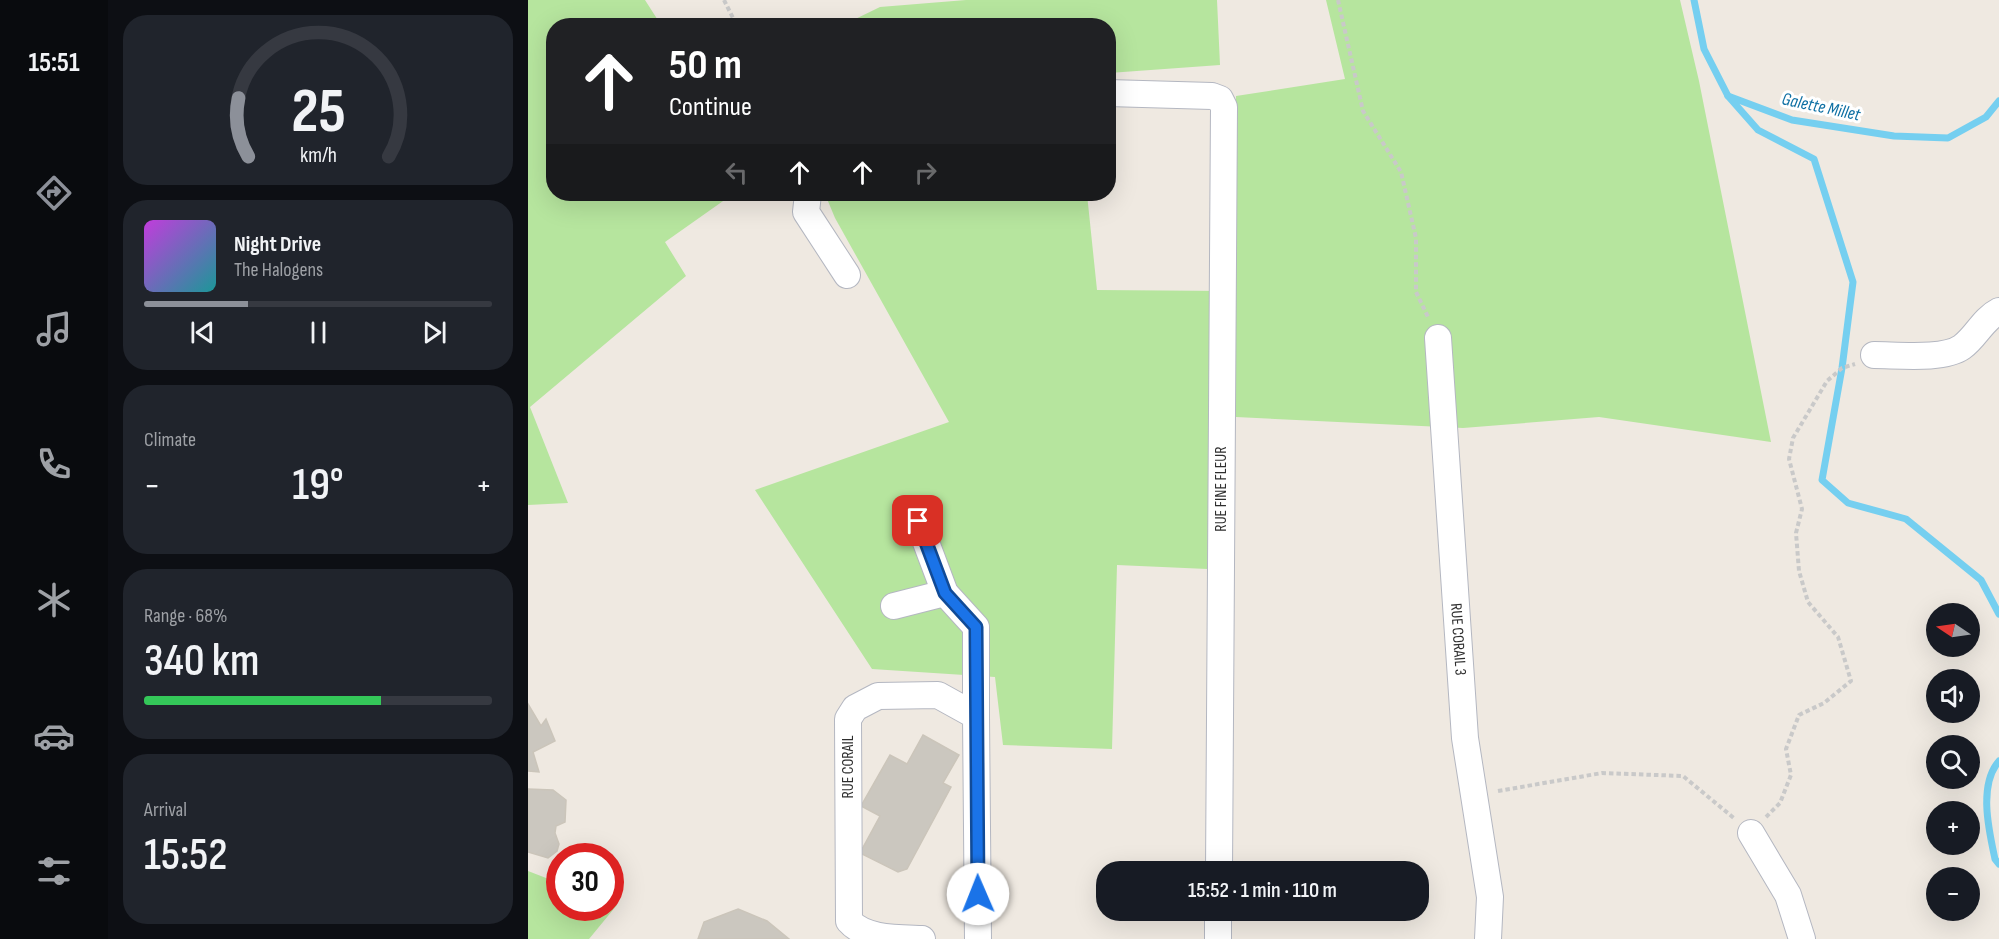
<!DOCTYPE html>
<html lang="en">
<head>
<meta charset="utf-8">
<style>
  body { margin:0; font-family:"Sofia Sans Condensed",sans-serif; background:#20242c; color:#f1f3f6; height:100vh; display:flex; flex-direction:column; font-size:22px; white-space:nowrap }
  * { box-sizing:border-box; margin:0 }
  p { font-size:20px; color:#9ea1a6 }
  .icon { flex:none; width:33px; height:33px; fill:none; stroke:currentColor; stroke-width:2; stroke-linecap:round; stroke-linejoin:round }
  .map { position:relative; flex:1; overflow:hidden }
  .details { display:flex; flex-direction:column; gap:15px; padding:15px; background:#0d0f14; width:420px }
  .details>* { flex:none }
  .hud { position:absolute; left:18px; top:18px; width:570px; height:183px; border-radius:24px; box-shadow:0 6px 24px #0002; background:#202124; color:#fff; overflow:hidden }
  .needle { width:39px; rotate:283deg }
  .fabs { position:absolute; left:1398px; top:603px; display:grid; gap:12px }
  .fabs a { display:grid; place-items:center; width:54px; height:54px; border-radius:50%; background:#171b24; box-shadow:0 6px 24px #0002; font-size:30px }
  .speed { position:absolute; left:18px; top:843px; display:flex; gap:12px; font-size:30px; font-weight:700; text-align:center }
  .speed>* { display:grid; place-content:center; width:78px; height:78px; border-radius:50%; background:#171b24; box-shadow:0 6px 24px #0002; line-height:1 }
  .speed .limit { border:9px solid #d22; background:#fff; color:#111 }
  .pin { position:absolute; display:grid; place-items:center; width:51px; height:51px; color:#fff; margin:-26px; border-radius:12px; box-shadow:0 3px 9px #0006 }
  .me { position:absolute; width:66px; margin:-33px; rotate:359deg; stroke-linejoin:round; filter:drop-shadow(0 0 4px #0008) }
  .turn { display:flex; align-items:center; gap:21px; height:126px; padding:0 24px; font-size:27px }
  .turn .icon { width:78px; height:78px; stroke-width:2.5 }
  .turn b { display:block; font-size:42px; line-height:51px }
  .lanes { display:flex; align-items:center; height:57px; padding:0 24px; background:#0003; justify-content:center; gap:30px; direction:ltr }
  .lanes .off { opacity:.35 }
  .big { font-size:45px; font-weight:600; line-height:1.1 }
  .details .widget { flex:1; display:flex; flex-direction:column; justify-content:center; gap:9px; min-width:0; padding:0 21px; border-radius:24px; background:#20242c }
  .details .dial { align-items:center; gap:0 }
  .dial svg { height:156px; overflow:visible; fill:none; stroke:#363941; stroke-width:7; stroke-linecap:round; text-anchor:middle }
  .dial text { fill:#f1f3f6; stroke:none }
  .song { display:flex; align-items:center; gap:18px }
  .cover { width:72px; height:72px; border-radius:9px; background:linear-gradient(135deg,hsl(290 70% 55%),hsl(180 70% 35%)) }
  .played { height:6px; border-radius:3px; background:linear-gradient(90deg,#8c9099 30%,#363941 30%) }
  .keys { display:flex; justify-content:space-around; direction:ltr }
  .heat { display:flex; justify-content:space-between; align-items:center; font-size:33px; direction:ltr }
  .charge { height:9px; border-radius:4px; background:linear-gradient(90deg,#34c759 68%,#363941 0) }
  .trip { position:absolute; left:568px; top:861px; width:333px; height:60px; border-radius:24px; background:#171b24; box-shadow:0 6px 24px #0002; font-weight:600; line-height:60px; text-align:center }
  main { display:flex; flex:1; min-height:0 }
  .menu { display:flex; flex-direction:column; width:108px; justify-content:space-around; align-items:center; background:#090b0e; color:#9ea1a6 }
  .menu .icon { width:42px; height:42px }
  .menu .active { color:#8c9099 }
  .menu b { font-size:27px; color:#f1f3f6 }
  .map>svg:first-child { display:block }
</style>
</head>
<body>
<main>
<nav class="menu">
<b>15:51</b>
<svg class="icon active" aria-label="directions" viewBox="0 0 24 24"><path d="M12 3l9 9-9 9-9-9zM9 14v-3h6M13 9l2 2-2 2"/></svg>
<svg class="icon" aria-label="music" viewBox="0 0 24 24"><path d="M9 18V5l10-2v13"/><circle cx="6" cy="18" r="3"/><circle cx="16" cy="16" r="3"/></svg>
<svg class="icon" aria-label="phone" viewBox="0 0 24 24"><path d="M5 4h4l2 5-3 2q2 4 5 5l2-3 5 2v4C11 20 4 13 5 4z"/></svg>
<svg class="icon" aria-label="climate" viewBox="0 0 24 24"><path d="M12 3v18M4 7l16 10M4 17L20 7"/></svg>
<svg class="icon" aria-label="car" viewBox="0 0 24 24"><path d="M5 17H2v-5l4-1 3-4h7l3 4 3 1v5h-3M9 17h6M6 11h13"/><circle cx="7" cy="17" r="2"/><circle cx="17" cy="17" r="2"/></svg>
<svg class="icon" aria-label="filters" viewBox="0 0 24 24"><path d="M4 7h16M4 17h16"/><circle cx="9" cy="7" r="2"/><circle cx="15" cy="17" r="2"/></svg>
</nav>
<section class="details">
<div class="widget dial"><svg viewBox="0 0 100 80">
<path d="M14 69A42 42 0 1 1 86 69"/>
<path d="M14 69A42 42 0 0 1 9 39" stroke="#8c9099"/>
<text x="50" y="56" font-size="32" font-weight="700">25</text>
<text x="50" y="72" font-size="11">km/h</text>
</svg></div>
<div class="widget">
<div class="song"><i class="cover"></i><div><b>Night Drive</b><p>The Halogens</p></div></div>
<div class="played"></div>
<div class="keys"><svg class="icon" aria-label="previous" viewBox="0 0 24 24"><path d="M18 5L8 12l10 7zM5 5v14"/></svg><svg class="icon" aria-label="pause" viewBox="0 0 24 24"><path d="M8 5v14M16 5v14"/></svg><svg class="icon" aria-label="next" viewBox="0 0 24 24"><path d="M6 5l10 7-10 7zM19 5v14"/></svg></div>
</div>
<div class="widget"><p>Climate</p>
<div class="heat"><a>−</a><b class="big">19°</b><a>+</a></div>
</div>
<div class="widget"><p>Range · 68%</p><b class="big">340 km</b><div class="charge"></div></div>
<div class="widget"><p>Arrival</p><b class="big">15:52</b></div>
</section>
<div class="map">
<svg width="1471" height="939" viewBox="0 0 1471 939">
  <rect width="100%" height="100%" fill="#efe9e1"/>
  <!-- green -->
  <g fill="#b6e59e">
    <polygon points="0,0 117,0 133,25 26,26 26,194 205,194 137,242 158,276 2,407 40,503 0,505"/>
    <polygon points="438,0 689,0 692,65 581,73 580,26 315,25 352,7"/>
    <polygon points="798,0 1152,0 1171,81 1243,442 1071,417 935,428 708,417 708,96 817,79"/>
    <polygon points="297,194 559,194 569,290 699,291 702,570 589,565 584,749 475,745 467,677 344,669 227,490 421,422 307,218"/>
    <polygon points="0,871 31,883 32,908 82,908 83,902 89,905 61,939 0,939"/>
  </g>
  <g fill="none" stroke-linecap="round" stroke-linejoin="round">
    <!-- stream -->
    <g stroke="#75cff0" stroke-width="7">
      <polyline points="1166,0 1176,49 1200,96 1264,120 1366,136 1420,138 1458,117 1471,101"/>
      <polyline points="1200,96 1230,130 1286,159 1325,282 1314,368 1294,480 1320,503 1378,519 1453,580 1471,614"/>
      <path d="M1471,761C1450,785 1461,831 1467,859L1471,864"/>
    </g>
  </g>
  <!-- building -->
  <g fill="#cbc7bf" stroke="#cbc5ba" stroke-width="1.5">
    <polygon points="0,704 13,726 18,719 27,741 5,752 11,772 0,771"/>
    <polygon points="395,735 431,755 415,783 423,787 379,869 370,872 332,853 352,816 333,806 362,755 379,764"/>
    <polygon points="0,789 25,790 38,800 37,822 28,826 27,833 31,844 29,851 20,858 0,852"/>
    <polygon points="210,909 239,921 261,939 170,939 176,922"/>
  </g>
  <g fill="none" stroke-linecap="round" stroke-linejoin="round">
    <!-- minor casing -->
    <g stroke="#b4b7c1" stroke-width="28">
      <g id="minor">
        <polyline points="580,93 684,96 692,99 696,107 691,872"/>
        <polyline points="280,194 278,212 319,275"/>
        <path id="s1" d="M910,338L937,738L962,897L960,939"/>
        <path d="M1346,355C1370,355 1416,360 1434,347C1448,337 1455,319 1471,311"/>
        <polyline points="390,521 417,593 448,627 448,716"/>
        <polyline points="366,606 417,593"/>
        <polyline points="1223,833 1260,895 1274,939"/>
        <path d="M394,939C368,938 337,939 321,921L320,719L327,708L350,696L410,695L448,716L450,939"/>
        <polyline points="690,939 690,910"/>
      </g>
    </g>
    <!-- path -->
    <g stroke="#c9c9c9" stroke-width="4" stroke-dasharray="4.5 3" stroke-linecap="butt">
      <polyline points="196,0 209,26"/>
      <polyline points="810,0 835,111 873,172 888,238 888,292 900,317"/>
      <polyline points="970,791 1074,773 1155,776 1207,819"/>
      <polyline points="1238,817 1252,803 1263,775 1258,749 1271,715 1296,703 1323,681 1310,637 1280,602 1271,571 1268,533 1274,509 1261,459 1265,438 1299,381 1314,368 1327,364"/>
    </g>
    <!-- minor -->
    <use href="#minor" stroke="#fff" stroke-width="26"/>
  </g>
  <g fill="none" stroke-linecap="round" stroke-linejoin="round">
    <!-- route casing -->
    <g stroke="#114b97" stroke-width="15">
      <polyline id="route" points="390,521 417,593 448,627 450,894"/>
    </g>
    <!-- route -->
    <use href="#route" stroke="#1a73e8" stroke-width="10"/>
  </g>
  <g text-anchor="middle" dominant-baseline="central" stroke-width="6" stroke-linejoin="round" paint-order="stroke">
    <!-- street labels -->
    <g font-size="16" fill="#2e2e2e" stroke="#fff">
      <text transform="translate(693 489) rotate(-90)">RUE FINE FLEUR</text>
      <text stroke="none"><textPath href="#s1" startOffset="302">RUE CORAIL 3</textPath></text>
      <text transform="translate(320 767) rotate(-90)">RUE CORAIL</text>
    </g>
    <!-- water labels -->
    <g font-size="18" font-style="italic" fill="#0d6fa3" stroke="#fff">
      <text transform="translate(1293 107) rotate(12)">Galette Millet</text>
    </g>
  </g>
</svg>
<div class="fabs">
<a><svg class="needle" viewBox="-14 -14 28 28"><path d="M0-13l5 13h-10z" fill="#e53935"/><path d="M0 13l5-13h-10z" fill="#9ea1a6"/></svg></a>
<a><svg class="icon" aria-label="sound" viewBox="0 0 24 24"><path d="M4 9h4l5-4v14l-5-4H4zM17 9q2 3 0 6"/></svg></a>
<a><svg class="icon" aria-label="search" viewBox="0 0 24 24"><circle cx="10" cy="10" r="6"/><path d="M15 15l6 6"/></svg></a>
<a>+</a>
<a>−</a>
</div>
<div class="speed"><div class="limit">30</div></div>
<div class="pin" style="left:390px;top:521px;background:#d93025"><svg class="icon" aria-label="arrive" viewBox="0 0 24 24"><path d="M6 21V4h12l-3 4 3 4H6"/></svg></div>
<svg class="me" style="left:450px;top:894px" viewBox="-20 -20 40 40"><circle r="19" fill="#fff"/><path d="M0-13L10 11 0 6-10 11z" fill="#1a73e8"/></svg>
<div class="trip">15:52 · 1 min · 110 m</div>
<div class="hud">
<div class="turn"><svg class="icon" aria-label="ahead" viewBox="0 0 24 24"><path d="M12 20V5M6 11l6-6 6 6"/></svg><div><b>50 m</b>Continue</div></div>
<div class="lanes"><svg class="icon off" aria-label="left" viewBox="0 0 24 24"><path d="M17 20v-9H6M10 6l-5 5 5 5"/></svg><svg class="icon" aria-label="ahead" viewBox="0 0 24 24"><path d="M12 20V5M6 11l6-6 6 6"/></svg><svg class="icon" aria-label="ahead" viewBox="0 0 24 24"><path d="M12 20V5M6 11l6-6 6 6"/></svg><svg class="icon off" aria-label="right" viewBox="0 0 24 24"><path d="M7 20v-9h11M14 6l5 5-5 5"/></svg></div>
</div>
</div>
</main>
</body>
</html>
